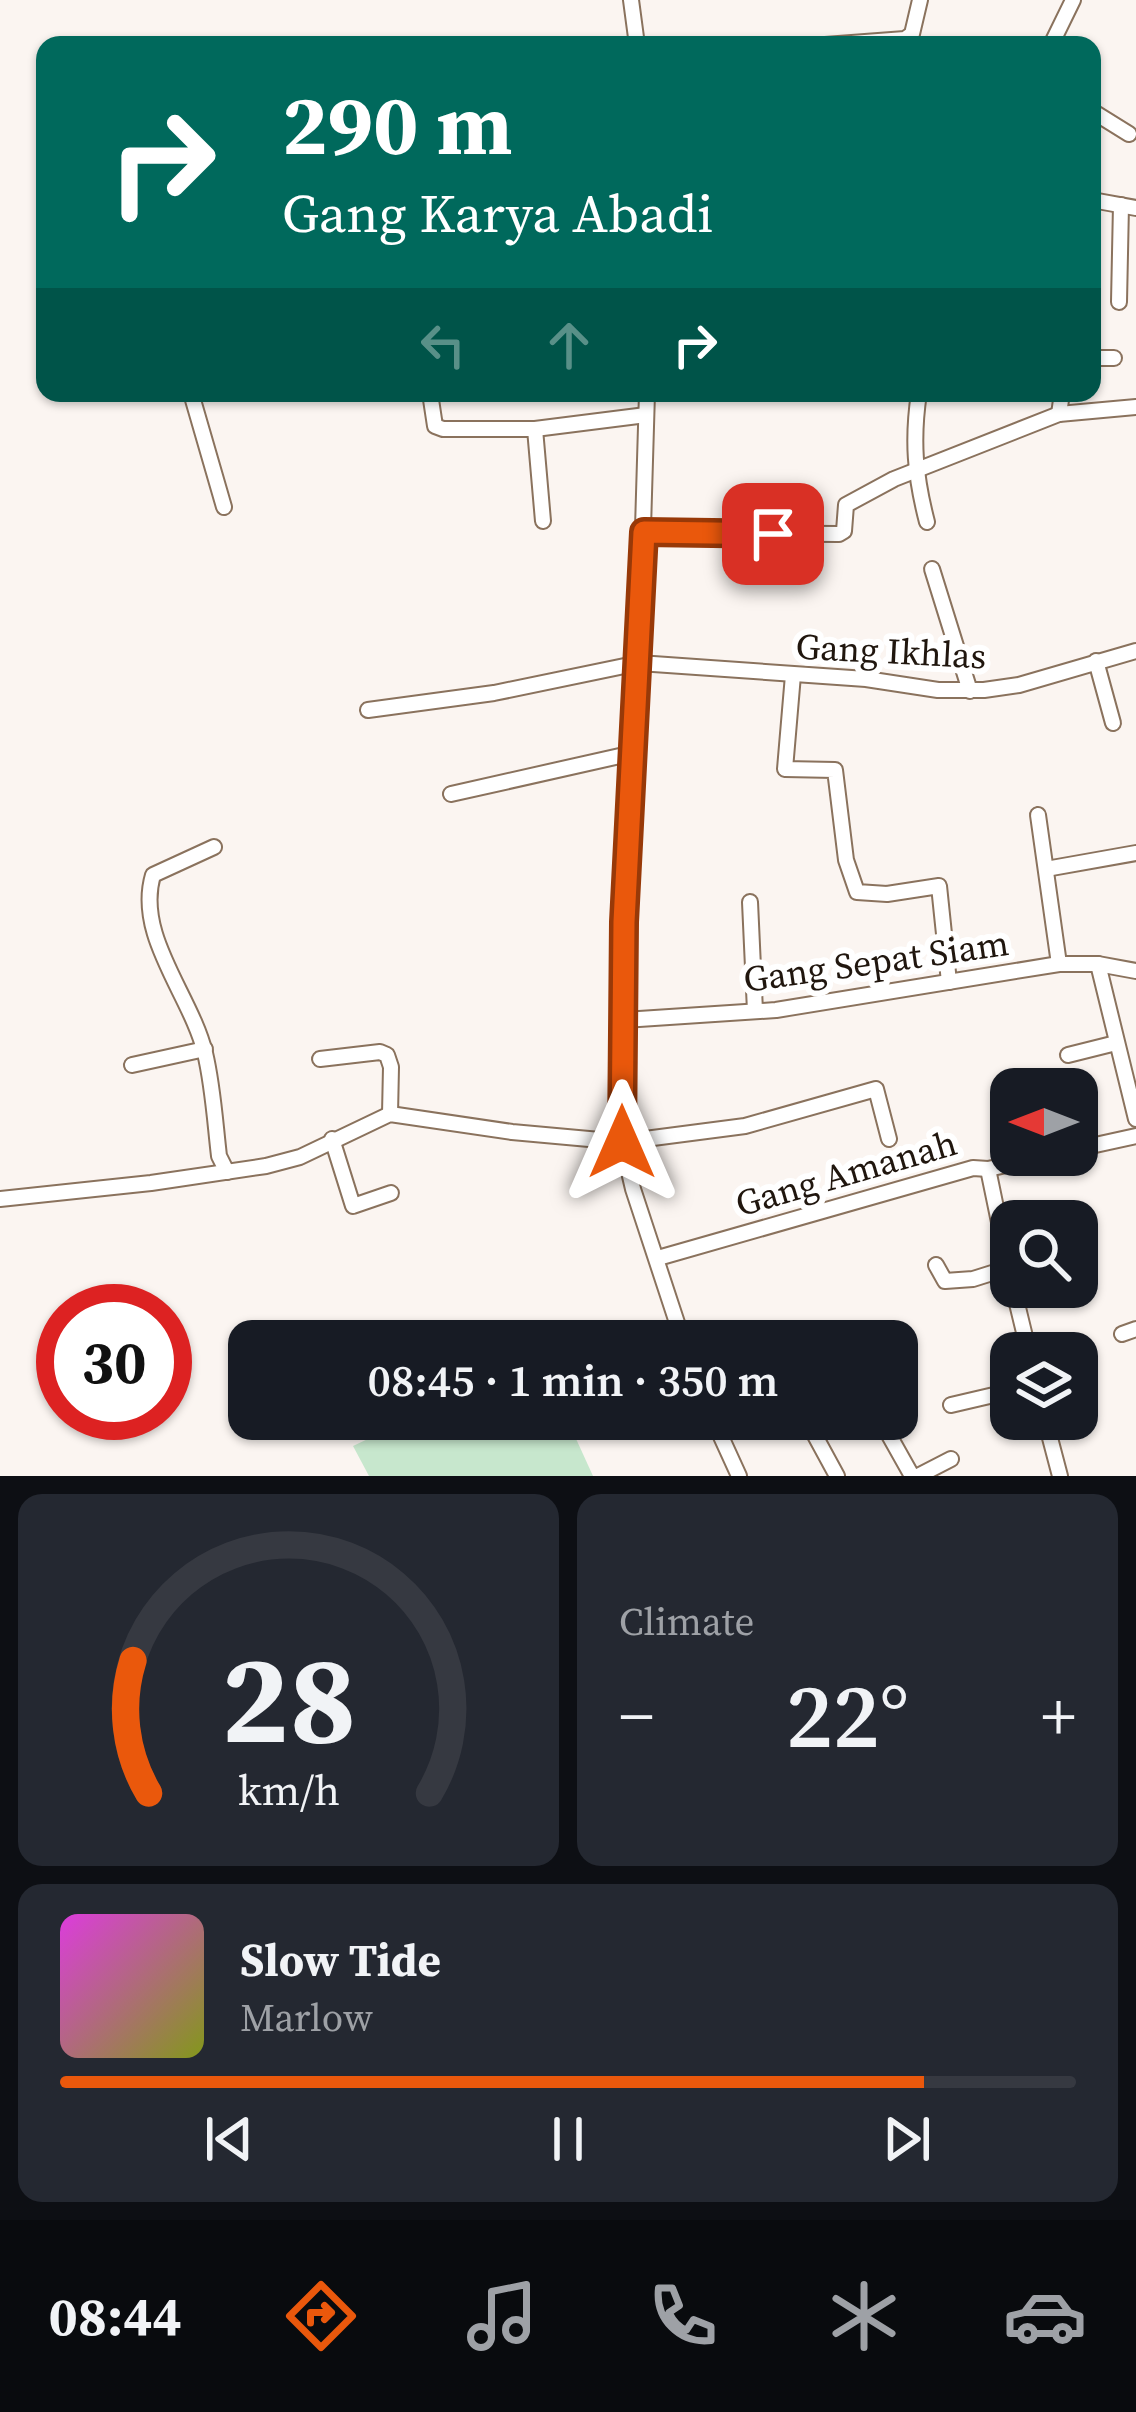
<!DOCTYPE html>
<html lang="en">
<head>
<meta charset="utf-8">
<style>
  body { margin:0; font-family:"Source Serif 4",serif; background:#242831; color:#f1f3f6; height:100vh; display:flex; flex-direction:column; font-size:45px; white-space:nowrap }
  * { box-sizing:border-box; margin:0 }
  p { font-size:39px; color:#9ea1a6 }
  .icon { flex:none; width:66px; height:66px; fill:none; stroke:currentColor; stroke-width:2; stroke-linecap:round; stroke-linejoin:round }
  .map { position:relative; height:1476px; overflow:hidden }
  .panel { display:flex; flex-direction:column; gap:18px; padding:18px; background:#0d0f14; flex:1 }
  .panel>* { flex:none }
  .guide { position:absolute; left:36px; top:36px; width:1065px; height:366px; border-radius:24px; box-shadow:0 3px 9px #0004; background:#00695c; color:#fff; overflow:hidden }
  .needle { width:78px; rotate:270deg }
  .tools { position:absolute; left:990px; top:1068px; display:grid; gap:24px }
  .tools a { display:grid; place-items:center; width:108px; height:108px; border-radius:24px; background:#171b24; box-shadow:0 3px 9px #0004; font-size:60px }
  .speed { position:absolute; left:36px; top:1284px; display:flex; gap:24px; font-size:60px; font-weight:700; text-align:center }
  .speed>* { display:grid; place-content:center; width:156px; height:156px; border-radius:50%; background:#171b24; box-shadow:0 3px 9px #0004; line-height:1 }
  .speed .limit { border:18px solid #d22; background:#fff; color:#111 }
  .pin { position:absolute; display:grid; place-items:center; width:102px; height:102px; color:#fff; margin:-51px; border-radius:24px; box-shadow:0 6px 18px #0006 }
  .me { position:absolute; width:132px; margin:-66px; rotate:0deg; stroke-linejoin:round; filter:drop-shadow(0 0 9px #0008) }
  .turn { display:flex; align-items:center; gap:42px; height:252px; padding:0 48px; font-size:54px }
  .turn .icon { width:156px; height:156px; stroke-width:2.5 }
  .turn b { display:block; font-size:84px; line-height:102px }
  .lanes { display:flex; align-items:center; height:114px; padding:0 48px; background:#0003; justify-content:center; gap:60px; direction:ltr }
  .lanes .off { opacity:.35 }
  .big { font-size:90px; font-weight:600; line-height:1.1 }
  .panel .card { flex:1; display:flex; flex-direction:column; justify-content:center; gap:18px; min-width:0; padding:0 42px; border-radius:24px; background:#242831 }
  .panel .dial { align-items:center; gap:0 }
  .dial svg { height:312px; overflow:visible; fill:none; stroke:#363941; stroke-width:7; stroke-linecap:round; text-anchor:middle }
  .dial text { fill:#f1f3f6; stroke:none }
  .song { display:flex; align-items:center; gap:36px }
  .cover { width:144px; height:144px; border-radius:18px; background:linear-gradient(135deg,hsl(300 70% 55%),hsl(70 70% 35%)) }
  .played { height:12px; border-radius:6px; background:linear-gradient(90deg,#ea580c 85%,#363941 85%) }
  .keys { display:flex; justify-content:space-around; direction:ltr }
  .heat { display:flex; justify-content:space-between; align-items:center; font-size:66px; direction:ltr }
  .panel .tiles { flex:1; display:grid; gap:18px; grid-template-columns:1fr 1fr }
  .card:last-child { grid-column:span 2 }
  .trip { position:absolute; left:228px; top:1320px; width:690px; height:120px; border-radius:24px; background:#171b24; box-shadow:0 3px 9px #0004; font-weight:600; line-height:120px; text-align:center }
  .menu { display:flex; height:192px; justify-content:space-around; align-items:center; background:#090b0e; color:#9ea1a6 }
  .menu .icon { width:84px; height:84px }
  .menu .current { color:#ea580c }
  .menu b { font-size:54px; color:#f1f3f6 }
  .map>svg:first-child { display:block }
</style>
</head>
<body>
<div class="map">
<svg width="1136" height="1476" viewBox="0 0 1136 1476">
  <rect width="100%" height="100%" fill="#fbf5f1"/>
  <!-- green -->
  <polygon fill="#c7e7cd" points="410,1419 567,1419 593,1476 369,1476 353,1446"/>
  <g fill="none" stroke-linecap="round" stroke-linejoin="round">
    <!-- minor casing -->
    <g stroke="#8a725d" stroke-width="18">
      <g id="minor">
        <polyline points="631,0 637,45"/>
        <polyline points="825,45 905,39 912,34 920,0"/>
        <polyline points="1051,45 1073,0"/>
        <polyline points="1092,111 1129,134"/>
        <polyline points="1092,200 1136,208"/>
        <polyline points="1119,302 1121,205"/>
        <polyline points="1092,358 1114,358"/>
        <polyline points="191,393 224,507"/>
        <polyline points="268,393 349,393"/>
        <polyline points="430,393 435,426 443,429 535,429 646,415"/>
        <polyline points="647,393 639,663 624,922 622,1142 633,1189 683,1341"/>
        <path d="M919,393C912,440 915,476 927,522"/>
        <polyline points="1059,414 1062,393"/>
        <polyline points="535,429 543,521"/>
        <polyline points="644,533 839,534 844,531 846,505 894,479 1059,414 1136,407"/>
        <polyline points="932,569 970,691"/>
        <polyline points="1096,661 1113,723"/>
        <polyline points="793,675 785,769 835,770 846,860 857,892 887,894 939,886 949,982"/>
        <polyline points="368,710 494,693 639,663 866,679 938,690 984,690 1019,685 1136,651"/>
        <polyline points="451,794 633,753"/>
        <polyline points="1038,815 1059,964"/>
        <path d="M214,847L153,875C135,936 191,995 205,1053C213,1086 215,1122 219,1156L227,1172"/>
        <polyline points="1046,869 1136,853"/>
        <polyline points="750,902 755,1011"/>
        <polyline points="1098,964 1136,1119"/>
        <polyline points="624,1020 776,1010 1059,964 1098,964 1136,971"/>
        <polyline points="1068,1055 1116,1043"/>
        <polyline points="320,1059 380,1052 387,1055 391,1067 390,1114"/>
        <polyline points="132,1065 205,1049"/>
        <polyline points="332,1139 353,1206 391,1193"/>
        <polyline points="1077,1149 1136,1136"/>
        <polyline points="988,1169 1011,1280"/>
        <polyline points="0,1199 151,1183 266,1166 300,1157 390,1114 512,1132 622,1142 745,1126 876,1089 889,1139"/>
        <polyline points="658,1258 973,1168 988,1169 1051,1155"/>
        <polyline points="936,1265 945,1281 973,1279 1008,1268"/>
        <polyline points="1013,1287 1029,1353"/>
        <polyline points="1122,1334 1136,1329"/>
        <polyline points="951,1405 1011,1391"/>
        <polyline points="713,1419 739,1476"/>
        <polyline points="806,1419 837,1476"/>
        <polyline points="880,1419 912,1476"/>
        <polyline points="1045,1419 1060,1476"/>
        <polyline points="918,1476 951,1459"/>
      </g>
    </g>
    <!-- minor -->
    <use href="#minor" stroke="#fff" stroke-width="14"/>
  </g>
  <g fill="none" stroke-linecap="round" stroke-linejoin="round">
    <!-- route casing -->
    <g stroke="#983908" stroke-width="30">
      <polyline id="route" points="622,1142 624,922 644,532 773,534"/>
    </g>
    <!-- route -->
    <use href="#route" stroke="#ea580c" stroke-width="21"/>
  </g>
  <g text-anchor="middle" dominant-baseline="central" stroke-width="12" stroke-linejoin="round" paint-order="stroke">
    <!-- street labels -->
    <g font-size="36" fill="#20160e" stroke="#fff">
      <text transform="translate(891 651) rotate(3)">Gang Ikhlas</text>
      <text transform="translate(876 961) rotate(-8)">Gang Sepat Siam</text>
      <text transform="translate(846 1173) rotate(-16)">Gang Amanah</text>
    </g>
  </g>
</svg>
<div class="tools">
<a><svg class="needle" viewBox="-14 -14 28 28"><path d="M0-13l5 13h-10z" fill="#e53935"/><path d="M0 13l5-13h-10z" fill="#9ea1a6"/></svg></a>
<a><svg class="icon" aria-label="search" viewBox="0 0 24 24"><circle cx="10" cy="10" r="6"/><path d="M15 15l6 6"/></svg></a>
<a><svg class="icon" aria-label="layers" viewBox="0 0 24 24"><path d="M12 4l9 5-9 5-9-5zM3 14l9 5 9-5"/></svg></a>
</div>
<div class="speed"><div class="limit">30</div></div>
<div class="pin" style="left:773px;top:534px;background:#d93025"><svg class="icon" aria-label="arrive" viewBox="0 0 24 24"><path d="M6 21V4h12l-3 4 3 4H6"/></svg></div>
<svg class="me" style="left:622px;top:1142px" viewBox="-20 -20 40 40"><path d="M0-17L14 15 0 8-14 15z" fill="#ea580c" stroke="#fff" stroke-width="4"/></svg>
<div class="trip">08:45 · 1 min · 350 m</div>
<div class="guide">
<div class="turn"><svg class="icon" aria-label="right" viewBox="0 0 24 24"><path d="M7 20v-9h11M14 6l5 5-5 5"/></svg><div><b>290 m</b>Gang Karya Abadi</div></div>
<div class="lanes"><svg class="icon off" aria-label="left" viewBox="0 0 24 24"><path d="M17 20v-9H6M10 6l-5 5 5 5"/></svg><svg class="icon off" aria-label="ahead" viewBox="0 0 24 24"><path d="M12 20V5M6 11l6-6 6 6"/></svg><svg class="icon" aria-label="right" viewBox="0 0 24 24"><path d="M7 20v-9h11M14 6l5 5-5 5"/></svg></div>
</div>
</div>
<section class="panel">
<div class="tiles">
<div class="card dial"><svg viewBox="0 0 100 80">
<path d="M14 69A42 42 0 1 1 86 69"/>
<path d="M14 69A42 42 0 0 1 10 35" stroke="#ea580c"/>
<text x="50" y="56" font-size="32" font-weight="700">28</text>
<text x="50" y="72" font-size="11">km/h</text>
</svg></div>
<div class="card"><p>Climate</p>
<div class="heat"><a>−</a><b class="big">22°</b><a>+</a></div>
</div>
<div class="card">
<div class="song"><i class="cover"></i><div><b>Slow Tide</b><p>Marlow</p></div></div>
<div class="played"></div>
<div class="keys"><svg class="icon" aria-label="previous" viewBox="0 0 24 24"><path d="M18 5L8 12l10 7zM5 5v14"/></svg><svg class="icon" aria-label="pause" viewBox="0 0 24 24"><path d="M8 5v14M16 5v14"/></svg><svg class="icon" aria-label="next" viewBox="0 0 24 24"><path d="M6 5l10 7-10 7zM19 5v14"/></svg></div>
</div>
</div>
</section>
<nav class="menu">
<b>08:44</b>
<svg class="icon current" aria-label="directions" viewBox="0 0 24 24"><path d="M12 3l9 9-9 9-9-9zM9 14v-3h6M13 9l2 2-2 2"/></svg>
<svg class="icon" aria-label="music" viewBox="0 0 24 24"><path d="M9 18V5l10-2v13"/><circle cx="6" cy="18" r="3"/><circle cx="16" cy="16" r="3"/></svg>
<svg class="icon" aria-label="phone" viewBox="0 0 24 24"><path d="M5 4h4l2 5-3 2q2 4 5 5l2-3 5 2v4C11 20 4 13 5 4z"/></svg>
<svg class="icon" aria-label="climate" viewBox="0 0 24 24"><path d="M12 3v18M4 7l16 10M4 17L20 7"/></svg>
<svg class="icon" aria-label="car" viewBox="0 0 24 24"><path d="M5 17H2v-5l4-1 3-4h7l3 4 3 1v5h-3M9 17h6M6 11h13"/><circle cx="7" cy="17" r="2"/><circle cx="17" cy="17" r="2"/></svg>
</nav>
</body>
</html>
